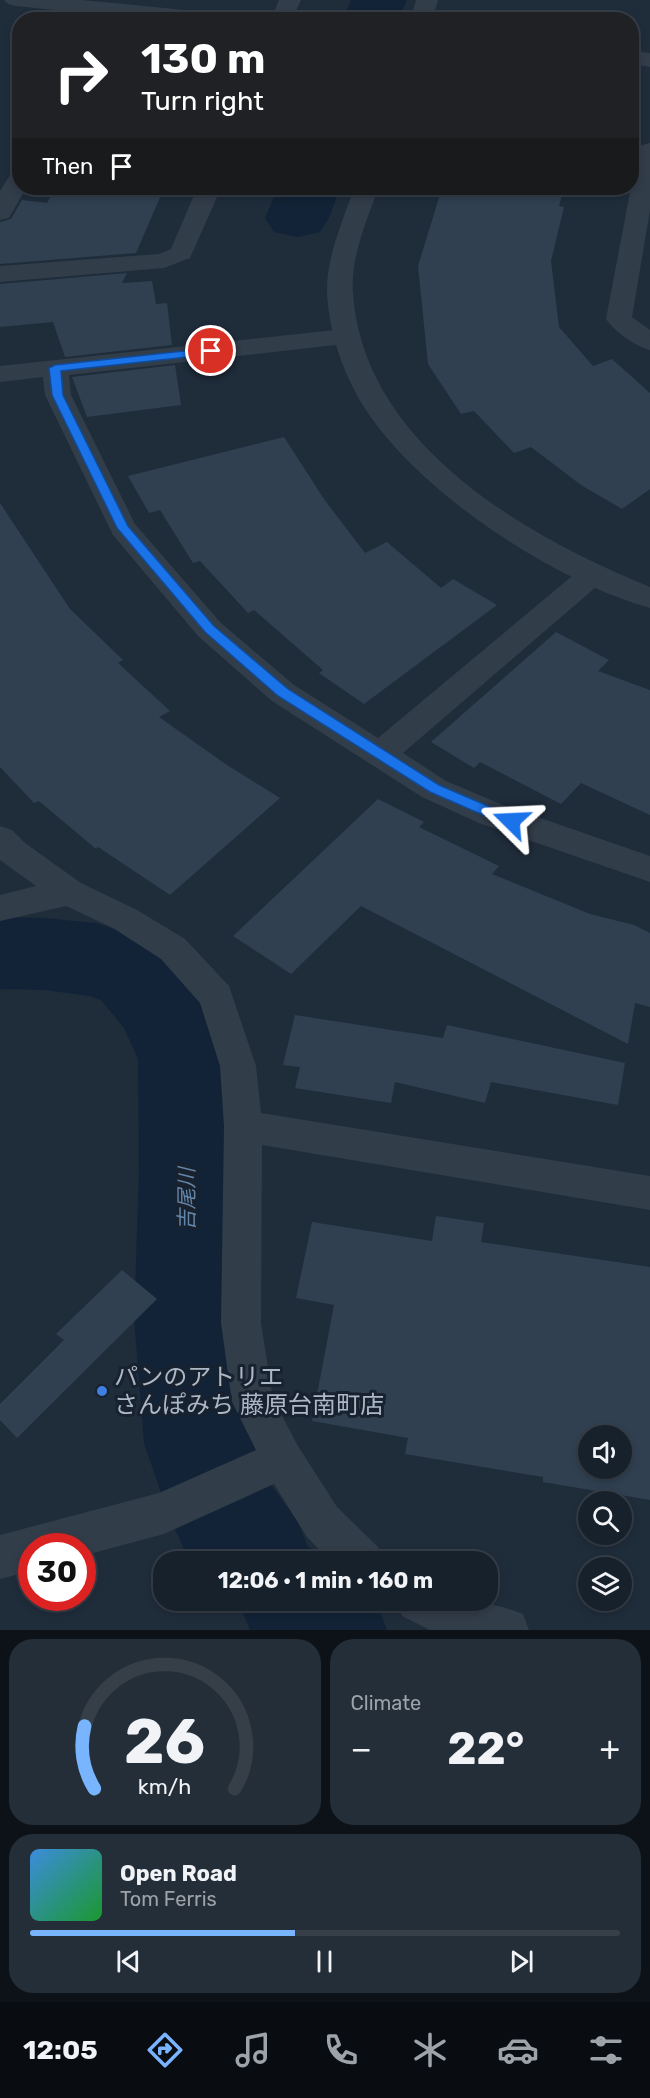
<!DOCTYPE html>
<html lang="en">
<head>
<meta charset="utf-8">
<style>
  body { margin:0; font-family:Rubik,"Noto Sans JP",sans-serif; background:#242e38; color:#f1f3f6; height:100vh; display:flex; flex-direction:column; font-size:22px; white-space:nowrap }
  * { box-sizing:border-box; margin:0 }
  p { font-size:20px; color:#9ea3a9 }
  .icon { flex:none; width:33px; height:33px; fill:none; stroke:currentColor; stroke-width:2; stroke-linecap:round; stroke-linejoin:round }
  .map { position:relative; height:1630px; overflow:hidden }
  .drawer { display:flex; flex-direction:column; gap:9px; padding:9px; background:#0d1218; flex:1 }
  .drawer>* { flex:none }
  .hud { position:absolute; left:12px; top:12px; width:627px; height:183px; border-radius:24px; box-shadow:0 3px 9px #0003,0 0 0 2px #363e48; background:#202124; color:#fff; overflow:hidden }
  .controls { position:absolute; left:578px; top:1425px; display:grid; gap:12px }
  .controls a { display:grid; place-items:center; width:54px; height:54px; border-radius:50%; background:#17212c; box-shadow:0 3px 9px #0003,0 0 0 2px #363e48; font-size:30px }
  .speed { position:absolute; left:18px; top:1533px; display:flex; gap:12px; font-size:30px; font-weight:700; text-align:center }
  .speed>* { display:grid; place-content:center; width:78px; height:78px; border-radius:50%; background:#17212c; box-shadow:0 3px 9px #0003,0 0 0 2px #363e48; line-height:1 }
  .speed .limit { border:9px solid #d22; background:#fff; color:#111 }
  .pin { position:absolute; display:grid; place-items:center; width:51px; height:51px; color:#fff; margin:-26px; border:3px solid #fff; border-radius:50%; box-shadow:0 2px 6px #0007 }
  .me { position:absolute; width:66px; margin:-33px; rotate:291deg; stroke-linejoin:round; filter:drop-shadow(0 0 4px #0008) }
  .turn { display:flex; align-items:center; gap:21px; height:126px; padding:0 30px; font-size:27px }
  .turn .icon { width:78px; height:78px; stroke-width:2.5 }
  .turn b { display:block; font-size:42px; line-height:51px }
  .then { display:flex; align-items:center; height:57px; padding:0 30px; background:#0003; gap:12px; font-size:22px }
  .big { font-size:45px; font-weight:700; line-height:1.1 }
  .drawer .tile { flex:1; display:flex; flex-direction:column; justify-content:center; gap:9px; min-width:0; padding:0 21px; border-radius:24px; background:#242e38 }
  .drawer .dial { align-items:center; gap:0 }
  .dial svg { height:156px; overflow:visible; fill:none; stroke:#363e48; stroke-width:7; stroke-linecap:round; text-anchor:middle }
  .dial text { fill:#f1f3f6; stroke:none }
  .song { display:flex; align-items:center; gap:18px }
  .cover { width:72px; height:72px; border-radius:9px; background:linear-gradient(135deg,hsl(210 70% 55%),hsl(130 70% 35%)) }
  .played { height:6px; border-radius:3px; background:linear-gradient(90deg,#79b5ff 45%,#363e48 45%) }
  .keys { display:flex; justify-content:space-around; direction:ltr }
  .heat { display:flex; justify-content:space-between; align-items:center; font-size:33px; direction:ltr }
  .drawer .tiles { flex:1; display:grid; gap:9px; grid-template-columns:1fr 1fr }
  .tile:last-child { grid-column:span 2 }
  .trip { position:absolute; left:153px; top:1551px; width:345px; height:60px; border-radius:24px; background:#17212c; box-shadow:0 3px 9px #0003,0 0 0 2px #363e48; font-weight:700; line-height:60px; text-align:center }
  .menu { display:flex; height:96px; justify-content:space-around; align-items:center; background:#090d12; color:#9ea3a9 }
  .menu .icon { width:42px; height:42px }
  .menu .on { color:#79b5ff }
  .menu b { font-size:27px; color:#f1f3f6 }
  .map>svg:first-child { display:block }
</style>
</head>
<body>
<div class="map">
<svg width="650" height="1630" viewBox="0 0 650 1630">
  <rect width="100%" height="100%" fill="#1f2c3a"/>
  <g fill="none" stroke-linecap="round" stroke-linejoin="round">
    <!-- river -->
    <g fill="#122337" fill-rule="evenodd">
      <polygon points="351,0 407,0 398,20 346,20 344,17"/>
      <polygon points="278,188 340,188 329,218 320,232 297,237 274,232 265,218"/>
      <polygon points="0,917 44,918 96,923 167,948 194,979 234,1059 239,1171 240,1318 256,1443 270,1483 298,1522 308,1547 341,1562 190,1562 169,1516 144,1443 134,1318 139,1171 138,1059 124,1028 101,1000 90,996 44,990 0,989"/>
      <polygon points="215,1600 375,1600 387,1630 250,1630 243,1613"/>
    </g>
  </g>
  <!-- building -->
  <g fill="#304051" fill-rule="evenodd">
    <polygon points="55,188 164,188 136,253 0,264 0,222 11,219 22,200 47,203"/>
    <polygon points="442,188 564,188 559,206 564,207 551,261 559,327 593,366 612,359 650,393 650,489 622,509 581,485 531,447 514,453 474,411 461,414 428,364 418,266"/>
    <polygon points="127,273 122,283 152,281 156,304 167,303 172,345 65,357 53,322 0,327 0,284"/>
    <polygon points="175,365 181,405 87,417 72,377"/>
    <polygon points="284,437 324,499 365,553 387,542 441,588 453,579 497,605 364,704 319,673 323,670 254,610 248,613 200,561 193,563 160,510 149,513 128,476"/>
    <polygon points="0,503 70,609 123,660 118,663 170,711 159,717 227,765 280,798 170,895 98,847 96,849 39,801 34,803 0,767"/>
    <polygon points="556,632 609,660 598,671 650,690 650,815 581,783 561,804 480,762 474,768 431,742"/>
    <polygon points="378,799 424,822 419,827 499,866 492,874 590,914 634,925 650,933 650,1007 635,1003 628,1044 361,906 291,974 233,936"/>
    <polygon points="295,1015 443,1038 447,1025 625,1063 618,1105 491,1082 485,1103 395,1082 391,1103 295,1088 300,1067 283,1065"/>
    <path d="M436,1216L484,1223L481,1242L650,1267V1500L543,1482V1477L405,1454L408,1438L312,1421L334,1305L296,1298L312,1222L432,1241ZM588,1436H621V1468H588Z"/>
    <polygon points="122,1270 157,1299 17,1438 0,1420 0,1404 64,1340 56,1334"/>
  </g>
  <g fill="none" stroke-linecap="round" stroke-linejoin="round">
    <!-- minor -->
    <g fill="#323d4a" fill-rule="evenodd">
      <polygon points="4,0 82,0 227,14 235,15 237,20 154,20 15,6 8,4"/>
      <polygon points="279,0 301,0 292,20 271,20"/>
      <polygon points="632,51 650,53 650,67 632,64"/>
      <path d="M650,143V210L632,317L650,330V350C635,346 615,332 606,319L638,150L642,145Z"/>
      <polygon points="20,170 20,188 26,188 9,218 0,220 0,191 12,172"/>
      <polygon points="197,188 221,188 190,258 164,268 0,282 0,266 159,254 171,249"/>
      <polygon points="344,329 353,331 357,337 353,343 69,375 71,395 135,524 220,622 294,685 378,738 583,567 593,564 603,567 608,574 603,581 403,753 446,781 503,805 650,856 650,882 479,823 422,797 272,701 198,636 113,535 45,395 43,377 0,382 0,366"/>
      <polygon points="0,826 12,830 25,843 81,883 137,910 185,939 229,986 256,1066 261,1113 650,1176 650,1210 262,1145 261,1323 273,1399 298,1446 337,1507 378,1547 384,1562 331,1562 307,1537 274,1484 164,1534 82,1556 82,1546 32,1546 32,1571 0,1579 0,1535 159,1493 256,1450 232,1402 221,1323 224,1126 220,1066 200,1003 161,959 113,928 66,906 0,921 0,895 36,886 0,860"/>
      <path d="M396,1600C439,1600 482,1597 523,1614L529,1630H430L402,1616Z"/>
    </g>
    <!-- tertiary -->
    <g fill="#323d4a" fill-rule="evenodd">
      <polygon points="416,0 438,0 432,20 410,20"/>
      <path d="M354,188H378C367,221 350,258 353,293C363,444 525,536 650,587V608C552,581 408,486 358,397C340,365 329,329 327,293C326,257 343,221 354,188Z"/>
    </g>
  </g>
  <!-- route -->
  <polygon fill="#1a73e8" stroke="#114b97" stroke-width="1.5" points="211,348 215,349 215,354 61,371 63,395 128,526 214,626 288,689 439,785 516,818 518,821 516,825 506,825 430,792 278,696 205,632 117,528 52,395 49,368 55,365"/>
  <!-- markers -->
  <circle fill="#3f7fe0" stroke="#18222e" stroke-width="2" cx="102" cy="1391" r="6"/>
  <g text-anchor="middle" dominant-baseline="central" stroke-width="6" stroke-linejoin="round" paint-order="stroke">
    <!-- water labels -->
    <g font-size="21" font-style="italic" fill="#6285a9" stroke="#18222e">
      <text transform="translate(186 1199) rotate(-90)">吉尾川</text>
    </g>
    <!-- near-poi labels -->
    <g font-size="24" fill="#acb8c7" stroke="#18222e" text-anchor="start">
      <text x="114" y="1377">パンのアトリエ<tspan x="114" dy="28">さんぽみち 藤原台南町店</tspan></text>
    </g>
  </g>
</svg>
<div class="controls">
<a><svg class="icon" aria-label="sound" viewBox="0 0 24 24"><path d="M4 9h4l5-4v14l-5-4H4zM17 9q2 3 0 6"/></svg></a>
<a><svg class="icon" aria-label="search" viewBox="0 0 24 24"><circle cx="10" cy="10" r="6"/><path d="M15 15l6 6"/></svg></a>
<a><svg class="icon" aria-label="layers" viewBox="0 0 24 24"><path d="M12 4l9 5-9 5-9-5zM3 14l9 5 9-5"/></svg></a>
</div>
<div class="speed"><div class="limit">30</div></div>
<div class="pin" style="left:211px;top:351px;background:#d93025"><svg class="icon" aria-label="arrive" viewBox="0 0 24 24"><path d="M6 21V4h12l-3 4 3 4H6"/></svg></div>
<svg class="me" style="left:511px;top:821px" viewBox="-20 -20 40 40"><path d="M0-17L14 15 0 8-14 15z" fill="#1a73e8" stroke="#fff" stroke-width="4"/></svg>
<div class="trip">12:06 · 1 min · 160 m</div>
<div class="hud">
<div class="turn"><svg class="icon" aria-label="right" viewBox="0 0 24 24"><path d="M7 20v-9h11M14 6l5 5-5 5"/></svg><div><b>130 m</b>Turn right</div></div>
<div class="then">Then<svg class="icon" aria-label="arrive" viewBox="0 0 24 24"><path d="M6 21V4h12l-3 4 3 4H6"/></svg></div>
</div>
</div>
<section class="drawer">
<div class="tiles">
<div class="tile dial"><svg viewBox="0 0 100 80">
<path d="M14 69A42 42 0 1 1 86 69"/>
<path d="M14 69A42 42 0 0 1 9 37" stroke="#79b5ff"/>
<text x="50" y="56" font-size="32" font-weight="700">26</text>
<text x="50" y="72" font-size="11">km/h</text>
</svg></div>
<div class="tile"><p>Climate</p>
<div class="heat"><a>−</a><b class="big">22°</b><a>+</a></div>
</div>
<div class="tile">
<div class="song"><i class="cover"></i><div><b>Open Road</b><p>Tom Ferris</p></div></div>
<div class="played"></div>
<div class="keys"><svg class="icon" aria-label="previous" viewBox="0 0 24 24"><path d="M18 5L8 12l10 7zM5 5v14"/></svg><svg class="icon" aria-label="pause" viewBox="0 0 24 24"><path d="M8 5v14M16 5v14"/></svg><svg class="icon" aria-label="next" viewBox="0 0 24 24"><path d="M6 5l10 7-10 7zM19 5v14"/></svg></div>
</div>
</div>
</section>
<nav class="menu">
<b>12:05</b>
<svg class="icon on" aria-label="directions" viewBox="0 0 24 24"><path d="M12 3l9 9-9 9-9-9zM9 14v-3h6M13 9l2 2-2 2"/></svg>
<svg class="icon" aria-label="music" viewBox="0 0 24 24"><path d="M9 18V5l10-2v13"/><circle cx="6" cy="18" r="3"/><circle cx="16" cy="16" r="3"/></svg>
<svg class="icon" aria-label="phone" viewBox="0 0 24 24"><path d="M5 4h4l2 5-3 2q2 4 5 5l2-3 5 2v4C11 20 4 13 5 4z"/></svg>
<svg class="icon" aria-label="climate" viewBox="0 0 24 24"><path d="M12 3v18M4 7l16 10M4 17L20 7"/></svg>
<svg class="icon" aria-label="car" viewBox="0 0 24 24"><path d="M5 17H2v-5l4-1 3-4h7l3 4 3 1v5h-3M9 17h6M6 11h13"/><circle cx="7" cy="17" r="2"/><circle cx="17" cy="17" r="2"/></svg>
<svg class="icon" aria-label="filters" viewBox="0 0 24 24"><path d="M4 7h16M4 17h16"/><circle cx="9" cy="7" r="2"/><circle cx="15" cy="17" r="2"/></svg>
</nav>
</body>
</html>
